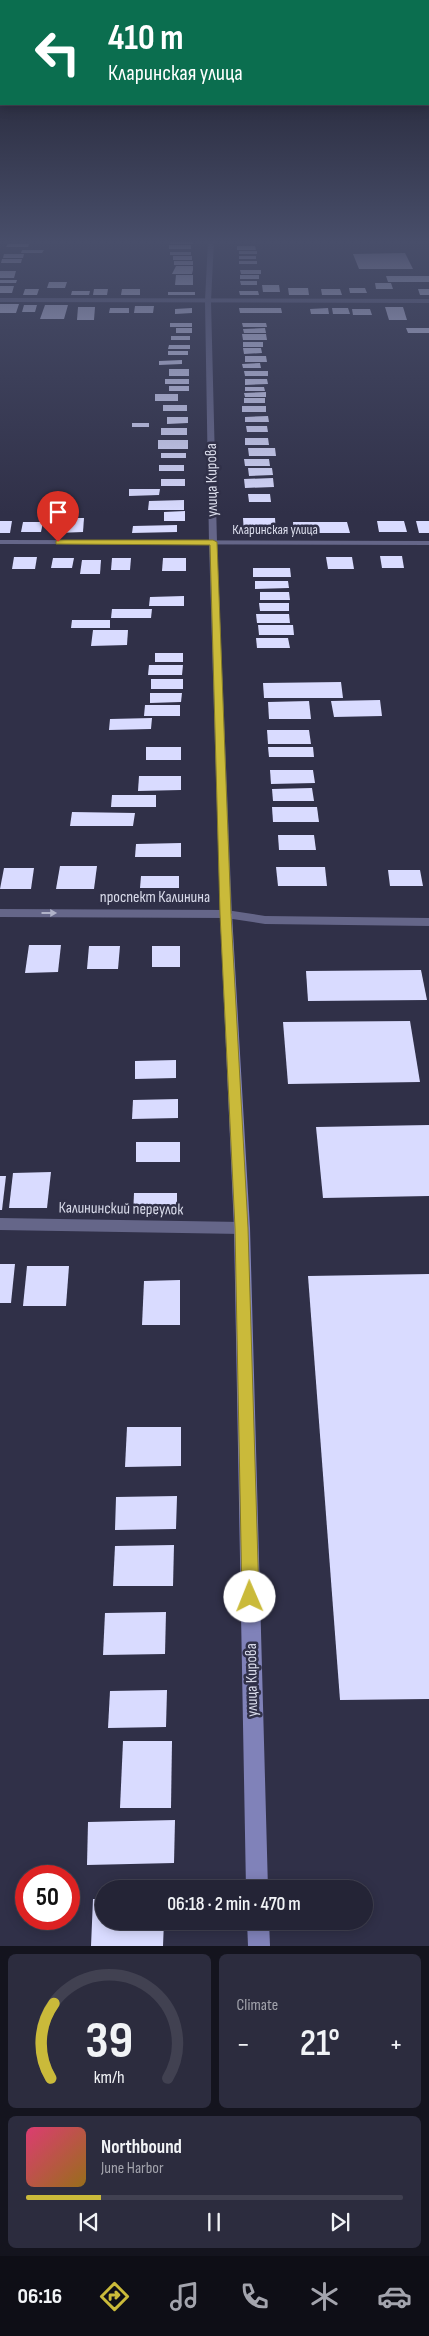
<!DOCTYPE html>
<html lang="en">
<head>
<meta charset="utf-8">
<style>
  body { margin:0; font-family:"Sofia Sans Condensed",sans-serif; background:#2c2c3e; color:#f1f3f6; height:100vh; display:flex; flex-direction:column; font-size:19px; white-space:nowrap }
  * { box-sizing:border-box; margin:0 }
  p { font-size:16px; color:#a3a4ad }
  .icon { flex:none; width:28px; height:28px; fill:none; stroke:currentColor; stroke-width:2; stroke-linecap:round; stroke-linejoin:round }
  .map { position:relative; height:1946px; overflow:hidden }
  .drawer { display:flex; flex-direction:column; gap:8px; padding:8px; background:#14141e; flex:1 }
  .drawer>* { flex:none }
  .guide { position:absolute; left:0px; top:0px; width:430px; height:105px; box-shadow:0 2px 12px #0003,0 0 0 1px #414151; background:#0b6e4f; color:#fff; overflow:hidden }
  .speed { position:absolute; left:15px; top:1865px; display:flex; gap:10px; font-size:25px; font-weight:700; text-align:center }
  .speed>* { display:grid; place-content:center; width:65px; height:65px; border-radius:50%; background:#242436; box-shadow:0 2px 12px #0003,0 0 0 1px #414151; line-height:1 }
  .speed .limit { border:8px solid #d22; background:#fff; color:#111 }
  .pin { position:absolute; display:grid; place-items:center; width:42px; height:42px; color:#fff; margin:-51px -21px; border-radius:50% 50% 50% 0; rotate:-45deg; box-shadow:0 0 5px #0007 }
  .pin .icon { rotate:45deg }
  .me { position:absolute; width:55px; margin:-28px; rotate:359deg; stroke-linejoin:round; filter:drop-shadow(0 0 4px #0008) }
  .turn { display:flex; align-items:center; gap:18px; height:105px; padding:0 25px; font-size:22px }
  .turn .icon { width:65px; height:65px; stroke-width:2.5 }
  .turn b { display:block; font-size:35px; line-height:42px }
  .big { font-size:38px; font-weight:600; line-height:1.1 }
  .drawer .widget { flex:1; display:flex; flex-direction:column; justify-content:center; gap:8px; min-width:0; padding:0 18px; border-radius:8px; background:#2c2c3e }
  .drawer .dial { align-items:center; gap:0 }
  .dial svg { height:130px; overflow:visible; fill:none; stroke:#414151; stroke-width:7; stroke-linecap:round; text-anchor:middle }
  .dial text { fill:#f1f3f6; stroke:none }
  .song { display:flex; align-items:center; gap:15px }
  .cover { width:60px; height:60px; border-radius:8px; background:linear-gradient(135deg,hsl(340 70% 55%),hsl(40 70% 35%)) }
  .played { height:5px; border-radius:2px; background:linear-gradient(90deg,#caba3a 20%,#414151 20%) }
  .keys { display:flex; justify-content:space-around; direction:ltr }
  .heat { display:flex; justify-content:space-between; align-items:center; font-size:28px; direction:ltr }
  .drawer .tiles { flex:1; display:grid; gap:8px; grid-template-columns:1fr 1fr }
  .widget:last-child { grid-column:span 2 }
  .trip { position:absolute; left:95px; top:1880px; width:278px; height:50px; border-radius:25px; background:#242436; box-shadow:0 2px 12px #0003,0 0 0 1px #414151; font-weight:600; line-height:50px; text-align:center }
  .menu { display:flex; height:80px; justify-content:space-around; align-items:center; background:#0e0e16; color:#a3a4ad }
  .menu .icon { width:35px; height:35px }
  .menu .on { color:#caba3a }
  .menu b { font-size:22px; color:#f1f3f6 }
  .map>svg:first-child { display:block }
</style>
</head>
<body>
<div class="map">
<svg width="429" height="1946" viewBox="0 0 429 1946">
  <rect width="100%" height="100%" fill="#303048"/>
  <!-- building -->
  <g fill="#d9dbff">
    <rect x="170" y="241" width="23" height="3"/>
    <polygon points="8,244 29,244 28,247 6,247"/>
    <rect x="169" y="245" width="22" height="4"/>
    <polygon points="237,246 255,246 256,250 237,250"/>
    <polygon points="22,250 44,250 42,253 21,253"/>
    <rect x="239" y="251" width="18" height="3"/>
    <rect x="170" y="252" width="21" height="3"/>
    <polygon points="405,253 413,269 359,269 353,254"/>
    <polygon points="4,254 24,254 23,258 3,258"/>
    <rect x="173" y="256" width="19" height="4"/>
    <rect x="239" y="256" width="17" height="3"/>
    <polygon points="2,259 22,259 21,263 1,263"/>
    <rect x="174" y="261" width="19" height="4"/>
    <rect x="239" y="261" width="18" height="3"/>
    <polygon points="176,266 193,266 193,270 192,274 172,274"/>
    <polygon points="240,270 261,270 261,274 241,274"/>
    <polygon points="0,271 16,271 14,278 0,278"/>
    <polygon points="176,275 193,275 193,285 175,285"/>
    <rect x="240" y="275" width="19" height="4"/>
    <polygon points="386,276 429,276 429,282 388,282"/>
    <polygon points="0,280 17,280 16,283 0,283"/>
    <polygon points="240,281 257,281 257,285 241,285"/>
    <polygon points="49,282 67,282 65,288 47,288"/>
    <polygon points="375,283 391,283 393,289 376,289"/>
    <polygon points="262,285 279,285 280,292 263,292"/>
    <polygon points="0,286 14,286 12,293 0,293"/>
    <polygon points="288,288 308,288 309,295 289,295"/>
    <polygon points="349,288 365,288 367,293 350,293"/>
    <polygon points="25,289 39,289 37,295 23,295"/>
    <polygon points="94,289 108,289 107,295 93,295"/>
    <polygon points="122,289 140,289 140,295 121,295"/>
    <polygon points="321,289 340,289 342,295 322,295"/>
    <polygon points="418,289 429,289 429,295 420,295"/>
    <polygon points="72,291 90,291 89,295 71,295"/>
    <polygon points="239,291 258,291 259,295 240,295"/>
    <rect x="168" y="292" width="27" height="3"/>
    <polygon points="0,304 19,304 16,313 0,313"/>
    <polygon points="24,305 37,305 35,312 22,312"/>
    <polygon points="45,305 68,305 64,319 40,319"/>
    <polygon points="135,306 154,306 153,313 134,313"/>
    <polygon points="78,307 95,307 94,320 77,320"/>
    <polygon points="385,307 403,307 407,320 389,320"/>
    <polygon points="110,308 129,308 129,313 109,313"/>
    <polygon points="192,308 192,313 175,314 175,309"/>
    <polygon points="239,308 281,308 282,313 240,313"/>
    <polygon points="328,308 329,314 311,314 310,309"/>
    <polygon points="332,308 348,308 350,314 333,314"/>
    <polygon points="352,309 370,309 372,315 353,315"/>
    <rect x="170" y="323" width="22" height="4"/>
    <polygon points="242,323 266,323 267,327 243,327"/>
    <rect x="176" y="328" width="16" height="5"/>
    <polygon points="265,328 266,333 244,333 243,329"/>
    <polygon points="406,328 429,328 429,333 408,333"/>
    <polygon points="242,334 266,334 267,340 243,340"/>
    <rect x="171" y="336" width="19" height="4"/>
    <rect x="243" y="342" width="20" height="5"/>
    <polygon points="169,345 190,345 190,349 168,349"/>
    <polygon points="243,348 261,348 262,353 244,354"/>
    <rect x="168" y="351" width="20" height="4"/>
    <polygon points="245,356 266,356 267,362 245,362"/>
    <polygon points="182,360 182,364 159,365 159,361"/>
    <polygon points="260,363 261,368 243,368 242,364"/>
    <rect x="169" y="369" width="20" height="7"/>
    <polygon points="244,371 268,371 268,376 245,376"/>
    <rect x="165" y="379" width="24" height="5"/>
    <polygon points="245,379 267,379 268,384 245,385"/>
    <rect x="169" y="386" width="20" height="5"/>
    <polygon points="245,387 264,387 265,391 245,391"/>
    <polygon points="266,392 266,397 245,397 244,393"/>
    <rect x="155" y="394" width="23" height="7"/>
    <rect x="244" y="398" width="21" height="5"/>
    <rect x="163" y="405" width="24" height="6"/>
    <rect x="242" y="406" width="24" height="6"/>
    <polygon points="268,416 269,422 245,422 245,417"/>
    <polygon points="167,417 188,417 188,423 167,424"/>
    <rect x="132" y="423" width="17" height="4"/>
    <polygon points="246,426 267,426 268,432 247,432"/>
    <rect x="161" y="428" width="26" height="7"/>
    <polygon points="245,438 268,438 269,445 245,445"/>
    <rect x="158" y="440" width="30" height="9"/>
    <polygon points="248,448 275,448 276,456 249,456"/>
    <rect x="161" y="453" width="25" height="5"/>
    <polygon points="244,459 269,459 270,466 245,466"/>
    <rect x="159" y="465" width="25" height="6"/>
    <polygon points="248,468 272,468 273,475 249,476"/>
    <polygon points="273,478 274,487 245,488 244,479"/>
    <rect x="161" y="479" width="24" height="7"/>
    <polygon points="129,489 160,489 159,495 129,496"/>
    <polygon points="248,494 270,494 271,502 249,502"/>
    <polygon points="184,500 184,510 148,510 149,501"/>
    <polygon points="185,511 185,521 164,521 164,512"/>
    <polygon points="59,518 84,518 83,532 57,533"/>
    <polygon points="243,518 275,518 276,533 244,533"/>
    <polygon points="0,521 12,521 10,533 0,533"/>
    <polygon points="377,521 404,521 407,532 379,532"/>
    <polygon points="416,521 429,521 429,533 419,533"/>
    <polygon points="23,522 43,522 41,532 21,532"/>
    <polygon points="293,522 347,522 350,533 294,533"/>
    <polygon points="177,525 177,532 132,533 133,526"/>
    <polygon points="380,556 402,556 404,568 382,568"/>
    <polygon points="14,557 37,557 35,569 12,569"/>
    <polygon points="326,557 352,557 354,569 328,569"/>
    <polygon points="53,558 74,558 72,568 51,568"/>
    <polygon points="112,558 131,558 130,570 111,570"/>
    <polygon points="163,558 186,558 186,571 162,571"/>
    <polygon points="82,560 101,560 100,574 80,574"/>
    <polygon points="253,568 290,568 291,577 253,577"/>
    <polygon points="255,581 288,581 289,588 255,589"/>
    <polygon points="260,592 289,592 290,600 260,600"/>
    <polygon points="184,596 184,606 149,606 150,597"/>
    <polygon points="259,603 289,603 289,611 260,611"/>
    <polygon points="112,609 152,609 151,618 111,618"/>
    <polygon points="256,614 289,614 290,623 257,623"/>
    <polygon points="72,620 110,620 110,628 71,628"/>
    <polygon points="258,625 293,625 294,635 259,635"/>
    <polygon points="93,630 128,630 127,645 91,646"/>
    <polygon points="256,638 288,638 290,648 257,648"/>
    <rect x="155" y="653" width="28" height="9"/>
    <polygon points="149,665 183,665 182,675 148,675"/>
    <rect x="151" y="679" width="32" height="10"/>
    <polygon points="341,682 343,698 264,698 263,683"/>
    <polygon points="150,693 182,693 181,702 150,703"/>
    <polygon points="380,700 382,716 334,717 331,701"/>
    <polygon points="309,701 311,719 269,719 268,702"/>
    <polygon points="145,705 180,705 180,716 144,716"/>
    <polygon points="152,718 151,729 109,730 110,719"/>
    <polygon points="267,730 309,730 311,744 268,744"/>
    <rect x="146" y="747" width="35" height="13"/>
    <polygon points="268,747 313,747 314,757 269,757"/>
    <polygon points="270,770 313,770 315,783 271,784"/>
    <polygon points="139,776 181,776 181,790 138,791"/>
    <polygon points="312,788 314,801 273,801 272,789"/>
    <polygon points="112,795 156,795 156,807 111,807"/>
    <polygon points="272,807 317,807 319,822 273,822"/>
    <polygon points="72,812 135,813 133,826 70,826"/>
    <polygon points="278,835 314,835 316,850 279,850"/>
    <polygon points="181,843 181,857 135,857 136,844"/>
    <polygon points="60,866 97,866 94,889 56,889"/>
    <polygon points="276,867 325,867 327,886 278,886"/>
    <polygon points="4,868 34,868 31,889 0,889"/>
    <polygon points="388,870 420,870 423,886 390,886"/>
    <polygon points="141,876 179,876 179,888 140,888"/>
    <polygon points="29,945 61,945 58,972 25,973"/>
    <polygon points="89,946 120,946 118,969 87,969"/>
    <rect x="152" y="946" width="28" height="21"/>
    <polygon points="421,970 427,1000 308,1001 306,971"/>
    <polygon points="410,1021 420,1082 288,1084 283,1022"/>
    <polygon points="176,1060 176,1078 135,1079 135,1061"/>
    <polygon points="178,1099 178,1118 132,1119 133,1100"/>
    <polygon points="429,1125 429,1196 323,1198 316,1127"/>
    <rect x="136" y="1142" width="44" height="20"/>
    <polygon points="51,1172 47,1208 9,1208 13,1173"/>
    <polygon points="0,1176 6,1176 2,1210 0,1210"/>
    <polygon points="134,1193 177,1193 177,1215 133,1216"/>
    <polygon points="0,1264 15,1264 11,1303 0,1303"/>
    <polygon points="27,1266 69,1266 66,1306 23,1306"/>
    <polygon points="429,1274 429,1699 340,1700 308,1276"/>
    <polygon points="180,1280 180,1325 142,1325 144,1281"/>
    <polygon points="127,1427 181,1427 181,1466 125,1467"/>
    <polygon points="177,1496 176,1529 115,1530 116,1497"/>
    <polygon points="174,1545 173,1586 113,1586 115,1546"/>
    <polygon points="166,1612 165,1654 103,1655 105,1613"/>
    <polygon points="167,1690 166,1727 108,1728 110,1691"/>
    <polygon points="123,1741 172,1741 171,1808 120,1808"/>
    <polygon points="175,1820 174,1863 87,1865 88,1822"/>
    <polygon points="93,1899 104,1899 104,1921 164,1921 163,1946 91,1946"/>
  </g>
  <g fill="none" stroke-linecap="round" stroke-linejoin="round">
    <!-- service -->
    <polygon fill="#656689" fill-rule="evenodd" points="0,1218 242,1222 247,1224 250,1228 247,1232 242,1234 0,1230"/>
    <!-- minor -->
    <g fill="#656689" fill-rule="evenodd">
      <polygon points="0,298 429,299 429,303 0,302"/>
      <polygon points="0,540 429,541 429,545 0,544"/>
      <polygon points="0,909 226,910 265,916 429,918 429,926 265,924 226,918 0,917"/>
    </g>
    <!-- tertiary -->
    <polygon fill="#656689" fill-rule="evenodd" points="208,241 214,241 211,301 217,543 232,914 226,918 220,914 209,543 205,301"/>
    <!-- secondary -->
    <g fill="#8082b9" fill-rule="evenodd">
      <polygon points="226,910 232,914 250,1228 268,1889 246,1889 234,1228 220,914"/>
      <polygon points="247,1921 269,1921 270,1946 248,1946"/>
    </g>
  </g>
  <!-- one-way arrows -->
  <defs><path id="oneway-solid" d="M-6-.8H1V-3.2L6.5 0L1 3.2V.8H-6Z" transform="scale(1.25)"/></defs>
  <use fill="#b0b2c8" href="#oneway-solid" transform="translate(49 913)"/>
  <!-- sky -->
  <linearGradient id="sky" x2="0" y2="1"><stop stop-color="#1a1a28"/><stop offset="0.47" stop-color="#484e6a"/><stop offset="1" stop-color="#484e6a" stop-opacity="0"/></linearGradient>
  <rect width="429" height="514" fill="url(#sky)"/>
  <!-- route -->
  <polygon fill="#caba3a" stroke="#837926" points="58,540 213,540 217,542 231,914 248,1228 259,1597 256,1603 250,1605 244,1603 242,1597 235,1228 220,914 210,545 56,544 56,541"/>
  <g text-anchor="middle" dominant-baseline="central" stroke-width="5" stroke-linejoin="round" paint-order="stroke">
    <!-- far-street labels -->
    <g font-size="14" fill="#d9dbea" stroke="#303048">
      <text x="275" y="529">Кларинская улица</text>
    </g>
    <!-- street labels -->
    <g font-size="16" fill="#d9dbea" stroke="#303048">
      <text transform="translate(212 480) rotate(-91)">улица Кирова</text>
      <text x="155" y="897">проспект Калинина</text>
      <text transform="translate(121 1209) rotate(1)">Калининский переулок</text>
      <text transform="translate(252 1680) rotate(-91)">улица Кирова</text>
    </g>
  </g>
</svg>
<div class="speed"><div class="limit">50</div></div>
<div class="pin" style="left:58px;top:542px;background:#d93025"><svg class="icon" aria-label="arrive" viewBox="0 0 24 24"><path d="M6 21V4h12l-3 4 3 4H6"/></svg></div>
<svg class="me" style="left:250px;top:1597px" viewBox="-20 -20 40 40"><circle r="19" fill="#fff"/><path d="M0-13L10 11 0 6-10 11z" fill="#caba3a"/></svg>
<div class="trip">06:18 · 2 min · 470 m</div>
<div class="guide">
<div class="turn"><svg class="icon" aria-label="left" viewBox="0 0 24 24"><path d="M17 20v-9H6M10 6l-5 5 5 5"/></svg><div><b>410 m</b>Кларинская улица</div></div>
</div>
</div>
<section class="drawer">
<div class="tiles">
<div class="widget dial"><svg viewBox="0 0 100 80">
<path d="M14 69A42 42 0 1 1 86 69"/>
<path d="M14 69A42 42 0 0 1 16 23" stroke="#caba3a"/>
<text x="50" y="56" font-size="32" font-weight="700">39</text>
<text x="50" y="72" font-size="11">km/h</text>
</svg></div>
<div class="widget"><p>Climate</p>
<div class="heat"><a>−</a><b class="big">21°</b><a>+</a></div>
</div>
<div class="widget">
<div class="song"><i class="cover"></i><div><b>Northbound</b><p>June Harbor</p></div></div>
<div class="played"></div>
<div class="keys"><svg class="icon" aria-label="previous" viewBox="0 0 24 24"><path d="M18 5L8 12l10 7zM5 5v14"/></svg><svg class="icon" aria-label="pause" viewBox="0 0 24 24"><path d="M8 5v14M16 5v14"/></svg><svg class="icon" aria-label="next" viewBox="0 0 24 24"><path d="M6 5l10 7-10 7zM19 5v14"/></svg></div>
</div>
</div>
</section>
<nav class="menu">
<b>06:16</b>
<svg class="icon on" aria-label="directions" viewBox="0 0 24 24"><path d="M12 3l9 9-9 9-9-9zM9 14v-3h6M13 9l2 2-2 2"/></svg>
<svg class="icon" aria-label="music" viewBox="0 0 24 24"><path d="M9 18V5l10-2v13"/><circle cx="6" cy="18" r="3"/><circle cx="16" cy="16" r="3"/></svg>
<svg class="icon" aria-label="phone" viewBox="0 0 24 24"><path d="M5 4h4l2 5-3 2q2 4 5 5l2-3 5 2v4C11 20 4 13 5 4z"/></svg>
<svg class="icon" aria-label="climate" viewBox="0 0 24 24"><path d="M12 3v18M4 7l16 10M4 17L20 7"/></svg>
<svg class="icon" aria-label="car" viewBox="0 0 24 24"><path d="M5 17H2v-5l4-1 3-4h7l3 4 3 1v5h-3M9 17h6M6 11h13"/><circle cx="7" cy="17" r="2"/><circle cx="17" cy="17" r="2"/></svg>
</nav>
</body>
</html>
